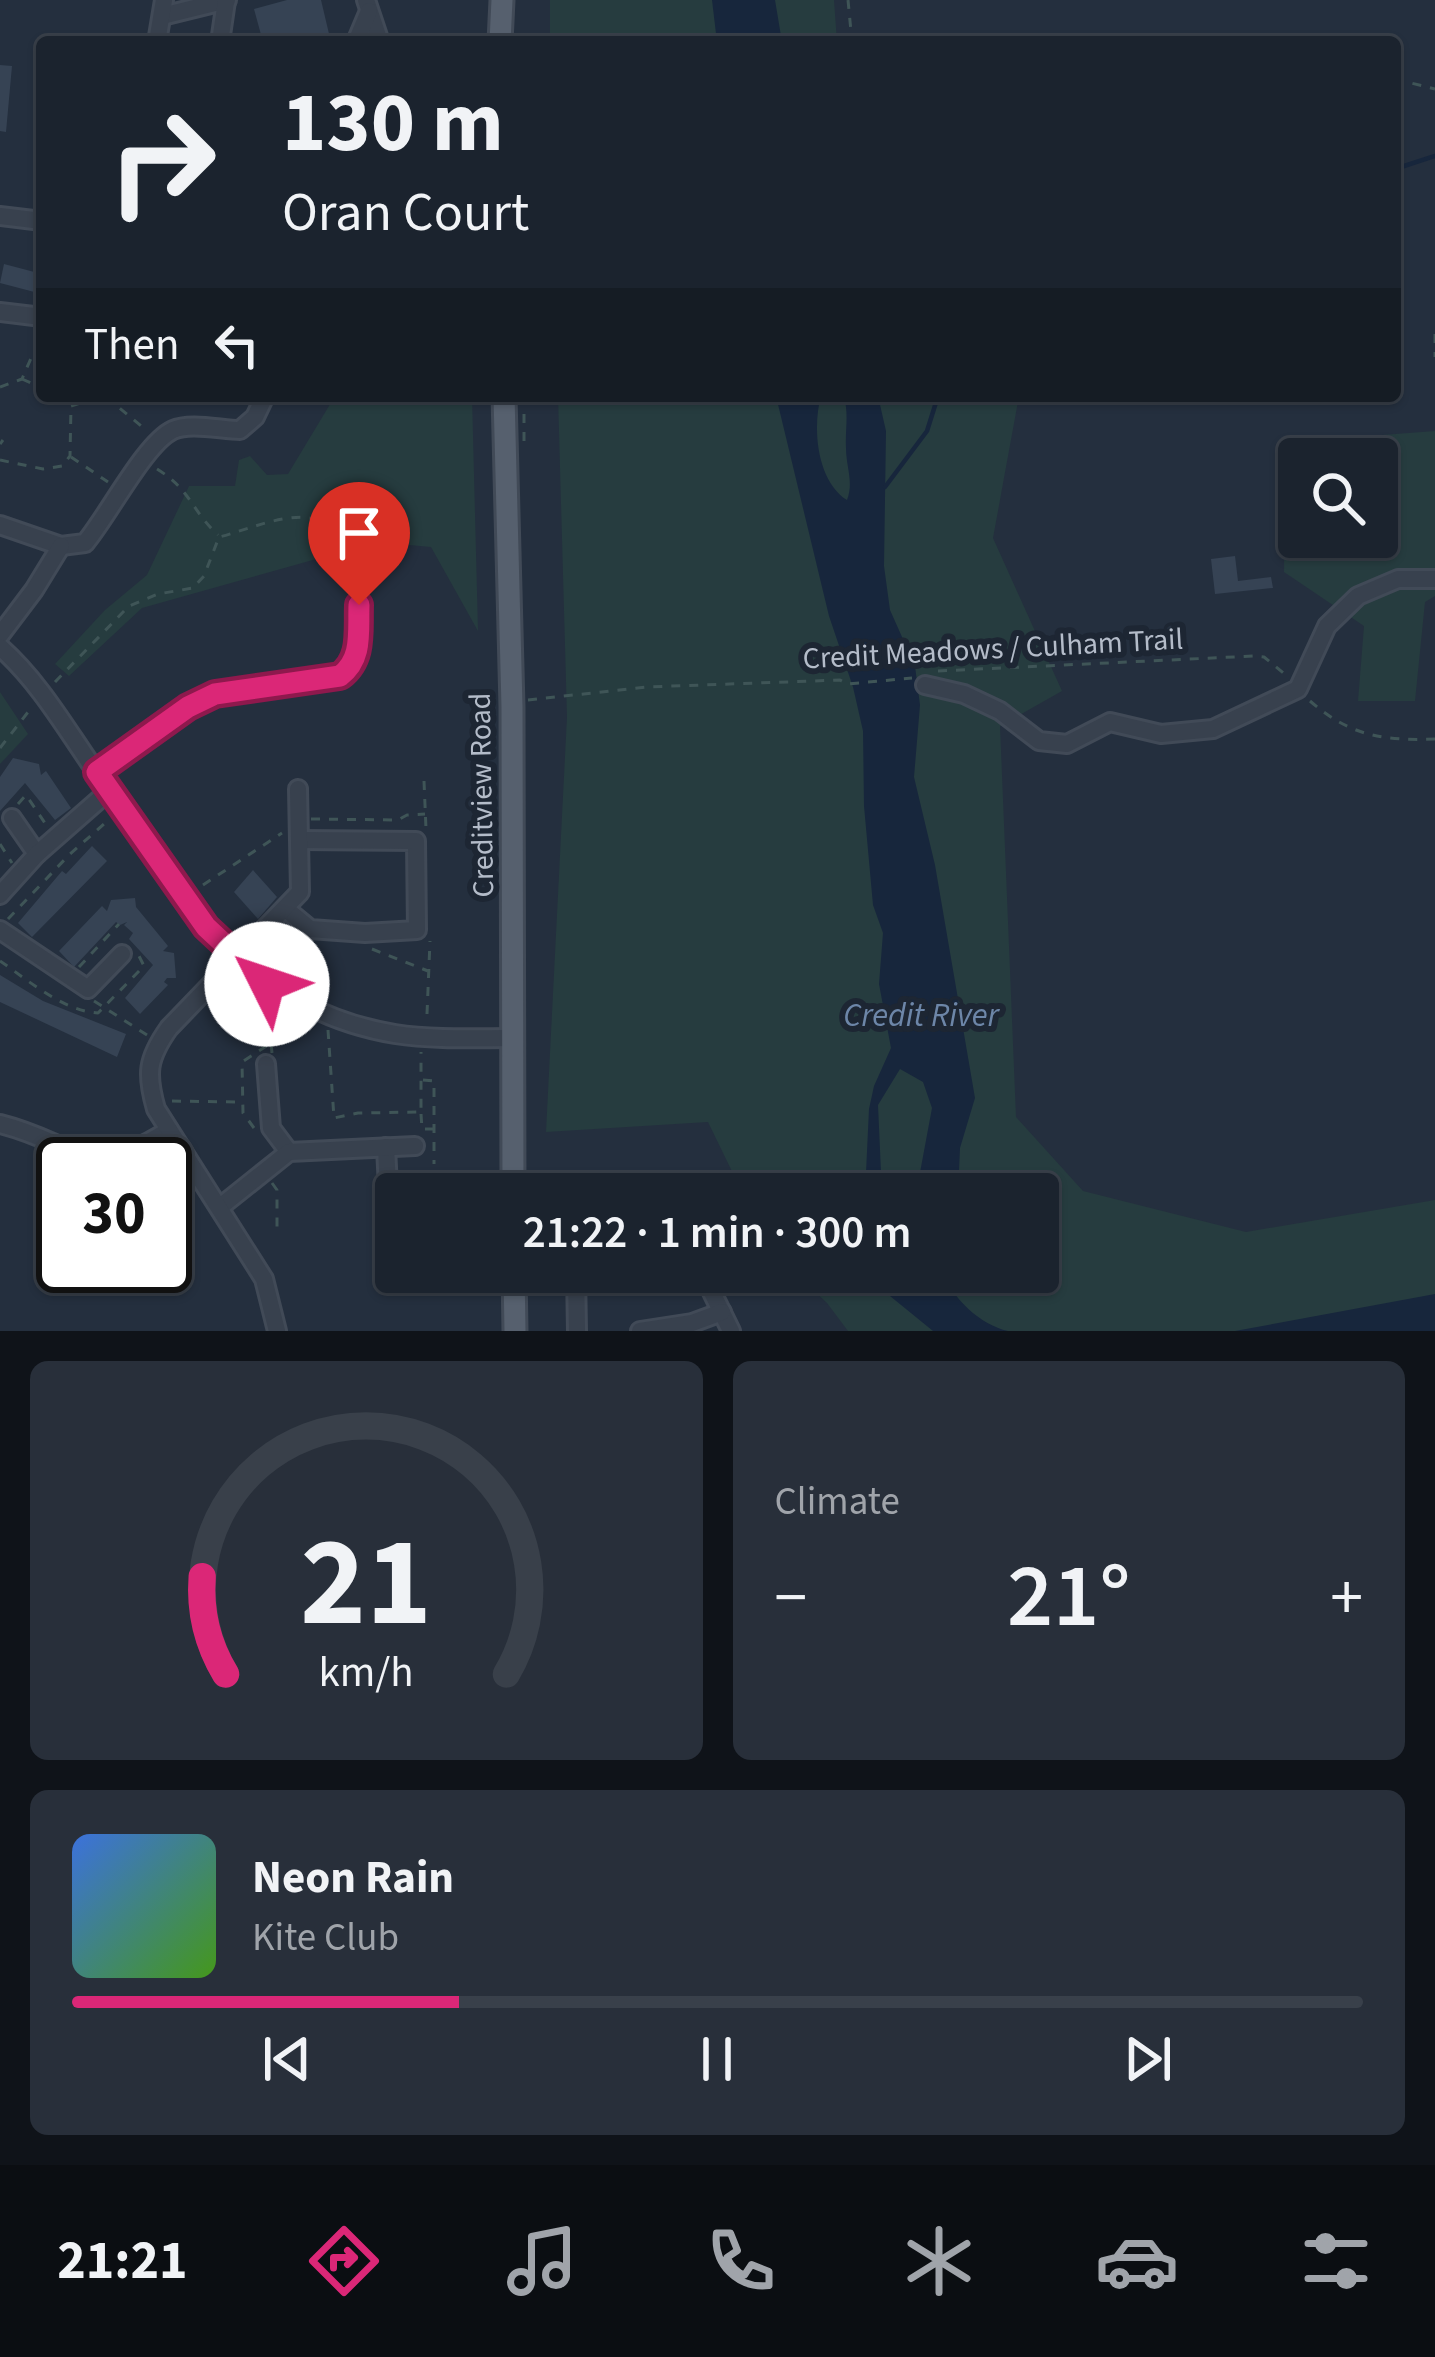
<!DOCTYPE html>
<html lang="en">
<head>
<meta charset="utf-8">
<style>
  body { margin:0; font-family:"Source Sans 3",sans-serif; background:#282f3a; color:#f1f3f6; height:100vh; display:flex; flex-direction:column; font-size:45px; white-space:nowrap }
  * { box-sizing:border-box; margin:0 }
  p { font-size:39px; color:#a0a4aa }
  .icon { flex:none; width:66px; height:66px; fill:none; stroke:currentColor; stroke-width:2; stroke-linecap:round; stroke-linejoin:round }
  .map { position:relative; height:1331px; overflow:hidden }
  .drawer { display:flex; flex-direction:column; gap:30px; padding:30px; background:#0f1319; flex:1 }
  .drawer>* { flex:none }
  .top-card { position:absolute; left:36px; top:36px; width:1365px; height:366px; border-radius:12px; box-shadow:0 3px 9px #0004,0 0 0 3px #39404a; background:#1b232e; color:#f1f3f6; overflow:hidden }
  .fabs { position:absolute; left:1278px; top:438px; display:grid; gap:24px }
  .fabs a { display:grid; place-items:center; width:120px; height:120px; border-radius:12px; background:#1b232e; box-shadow:0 3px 9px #0004,0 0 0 3px #39404a; font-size:60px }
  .speed { position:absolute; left:36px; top:1137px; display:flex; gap:24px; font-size:60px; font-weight:700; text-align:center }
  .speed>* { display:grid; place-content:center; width:156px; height:156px; border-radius:50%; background:#1b232e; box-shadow:0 3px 9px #0004,0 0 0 3px #39404a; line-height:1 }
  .speed .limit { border:6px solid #111; border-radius:18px; background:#fff; color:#111 }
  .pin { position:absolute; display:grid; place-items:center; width:102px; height:102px; color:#fff; margin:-123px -51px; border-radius:50% 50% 50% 0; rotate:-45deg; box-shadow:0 0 12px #0007 }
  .pin .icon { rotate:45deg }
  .me { position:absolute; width:132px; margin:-66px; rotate:311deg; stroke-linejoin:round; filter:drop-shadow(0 0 9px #0008) }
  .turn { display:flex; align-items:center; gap:42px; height:252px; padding:0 48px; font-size:54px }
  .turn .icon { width:156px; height:156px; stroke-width:2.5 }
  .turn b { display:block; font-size:84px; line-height:102px }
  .then { display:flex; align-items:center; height:114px; padding:0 48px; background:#0003; gap:24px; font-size:45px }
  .big { font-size:90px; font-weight:600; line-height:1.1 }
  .drawer .card { flex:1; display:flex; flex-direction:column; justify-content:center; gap:18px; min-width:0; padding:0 42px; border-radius:18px; background:#282f3a }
  .drawer .dial { align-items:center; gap:0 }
  .dial svg { height:312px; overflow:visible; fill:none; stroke:#39404a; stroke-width:7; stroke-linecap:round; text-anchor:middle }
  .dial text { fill:#f1f3f6; stroke:none }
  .song { display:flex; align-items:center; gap:36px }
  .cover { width:144px; height:144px; border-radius:18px; background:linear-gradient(135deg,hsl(220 70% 55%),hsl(100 70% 35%)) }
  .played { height:12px; border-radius:6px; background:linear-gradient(90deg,#db2777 30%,#39404a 30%) }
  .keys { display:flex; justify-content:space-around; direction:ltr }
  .heat { display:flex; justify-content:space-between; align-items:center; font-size:66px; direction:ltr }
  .drawer .tiles { flex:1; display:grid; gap:30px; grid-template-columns:1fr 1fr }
  .card:last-child { grid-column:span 2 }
  .trip { position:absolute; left:375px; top:1173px; width:684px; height:120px; border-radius:12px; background:#1b232e; box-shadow:0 3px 9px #0004,0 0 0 3px #39404a; font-weight:600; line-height:120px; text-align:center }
  .menu { display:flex; height:192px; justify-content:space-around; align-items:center; background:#0b0e12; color:#a0a4aa }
  .menu .icon { width:84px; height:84px }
  .menu .current { color:#db2777 }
  .menu b { font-size:54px; color:#f1f3f6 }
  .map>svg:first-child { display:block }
</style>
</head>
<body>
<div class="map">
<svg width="1435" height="1331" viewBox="0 0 1435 1331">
  <rect width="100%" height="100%" fill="#242f3e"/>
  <!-- green -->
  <g fill="#263c3f" fill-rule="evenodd">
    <polygon points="550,0 834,0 837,42 550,42"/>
    <polygon points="335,396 472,396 478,631 431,547 377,542 142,608 69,676 55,664 105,610 147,575 189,486 235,486 239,460 250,456 267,475 288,474"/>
    <polygon points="558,396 1019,396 993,538 1062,691 1000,726 1016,1117 1083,1191 1246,1232 1435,1200 1435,1331 848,1331 827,1303 794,1272 1038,1272 1038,1194 743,1194 708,1122 546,1132 567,717"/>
    <path d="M1435,431V596L1425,602L1415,701H1358L1364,626L1284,572L1285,500L1277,443ZM1299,459H1377V537H1299Z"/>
    <polygon points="0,692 28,734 0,764"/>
  </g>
  <!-- water -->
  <g fill="#17263c">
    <polygon points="712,0 775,0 782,42 717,42"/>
    <path d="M776,396H821C812,428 817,481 847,500C854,482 846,467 846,448C845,429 849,416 844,396H878L886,431L884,566L890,610L915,666L920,705L914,777L935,865L975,1098L960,1148L958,1194H916L932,1108L923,1082L900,1069L878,1105L881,1172L876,1194H865L869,1109L874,1086L891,1048L879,984L883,933L873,905L864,806L863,731L853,687L829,616Z"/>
    <path d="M882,1272H892L903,1285L905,1272H944C951,1298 981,1325 1008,1331H933L890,1296Z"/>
    <polygon points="1435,1294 1435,1331 1235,1331"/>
  </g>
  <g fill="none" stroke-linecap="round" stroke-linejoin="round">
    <!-- stream -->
    <g stroke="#17263c" stroke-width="4.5">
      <polyline points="1395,169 1435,156"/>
      <polyline points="885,487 927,431 938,396"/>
    </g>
  </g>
  <!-- building -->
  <g fill="#364354">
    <polygon points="287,0 321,0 330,38 263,42 254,9"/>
    <polygon points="0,65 12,66 6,132 0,131"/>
    <polygon points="4,264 42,274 42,294 0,283"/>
    <polygon points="1235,556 1238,581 1271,577 1273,588 1215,594 1211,559"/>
    <polygon points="13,758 39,764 41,775 46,771 71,808 55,820 25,783 0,811 0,777"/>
    <polygon points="92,846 107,861 32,937 18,923 62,871 66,874"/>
    <polygon points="253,870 277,897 258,919 234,892"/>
    <polygon points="135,898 136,907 168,946 163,951 174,953 176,978 167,978 164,982 168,985 140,1014 125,998 153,965 129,939 133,933 124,925 127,922 120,925 116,922 74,967 59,951 102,906 107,911 111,900"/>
    <polygon points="0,975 43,1001 126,1034 117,1057 0,1002"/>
  </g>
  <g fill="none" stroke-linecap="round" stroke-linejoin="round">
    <!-- minor casing -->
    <g stroke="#414a57" stroke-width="22">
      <g id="minor">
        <polyline points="366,0 380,42"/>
        <polyline points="162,16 227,0"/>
        <polyline points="157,42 164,0"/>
        <polyline points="220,42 226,1"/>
        <polyline points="356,42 369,11"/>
        <polyline points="0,216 42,221"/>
        <polyline points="0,312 42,317"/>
        <path d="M0,525L61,546L85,543C108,516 145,443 173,430C190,422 222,430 240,430L255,417L265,396"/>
        <polyline points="0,635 34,590 61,546"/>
        <path d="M0,647C37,680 62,722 90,763C173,882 237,1008 395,1034C434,1040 475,1038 514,1038"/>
        <polyline points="925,685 964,694 1000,711 1039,741 1067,744 1110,722 1161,734 1213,729 1298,689 1327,626 1358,596 1398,579 1435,579"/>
        <path d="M97,772L188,707L215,694L340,677C363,659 358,633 359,605"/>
        <polyline points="12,818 37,854"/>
        <polyline points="0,895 37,854 110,790"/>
        <polyline points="287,910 310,929 365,933 417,930 416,841 300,840"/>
        <polyline points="0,930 88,989 122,954"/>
        <polyline points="266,1064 271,1128 289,1152"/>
        <path d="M0,1124C80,1144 85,1184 169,1130"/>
        <polyline points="386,1147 388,1188 462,1181"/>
        <polyline points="593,1194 649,1187 662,1194"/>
        <polyline points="220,1207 289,1152 415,1146"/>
        <polyline points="576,1272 577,1331"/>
        <polyline points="702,1272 731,1331"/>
        <path d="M277,1331L264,1279L156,1109C146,1074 147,1059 169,1028L300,892L298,789"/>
        <polyline points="640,1331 692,1323 722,1312"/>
      </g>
    </g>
    <!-- major casing -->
    <g stroke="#414a57" stroke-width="27">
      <g id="major">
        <polyline points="500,42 502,0"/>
        <polyline points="504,396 512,707 513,1194"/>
        <polyline points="514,1272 515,1331"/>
      </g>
    </g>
    <!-- path -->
    <g stroke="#3f5557" stroke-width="3" stroke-dasharray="9 9" stroke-linecap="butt">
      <polyline points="848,0 852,42"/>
      <polyline points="1395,79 1435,89"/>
      <polyline points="1435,334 1435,357"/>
      <polyline points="22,379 42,388"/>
      <polyline points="0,387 22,379 32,356 42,350"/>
      <polyline points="55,396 70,405"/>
      <polyline points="524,396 524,442"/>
      <polyline points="106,397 145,429"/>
      <polyline points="0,444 3,440"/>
      <polyline points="71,457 108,482"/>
      <polyline points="0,460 43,469 62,466 70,456 71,406 103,396"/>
      <path d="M157,469C191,490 191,510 218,535"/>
      <polyline points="938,671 1254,656 1264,657 1287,676"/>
      <path d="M55,682L129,606L158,594L193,588L204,576L219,537C250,530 316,497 335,536C344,553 348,573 354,591"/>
      <polyline points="528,700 647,687 840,680 847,684 912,678"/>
      <path d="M1310,701C1350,736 1383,741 1435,739"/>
      <polyline points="0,748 32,707"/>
      <polyline points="424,781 426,829"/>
      <polyline points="18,804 26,795 47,826"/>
      <polyline points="311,819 398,820 407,815 425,814"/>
      <polyline points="0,844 12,863"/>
      <polyline points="203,885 282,833"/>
      <polyline points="8,919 69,855 105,823"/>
      <polyline points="372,949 428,971"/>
      <path d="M0,961C28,980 63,1011 98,1013L144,966L137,952"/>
      <polyline points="79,967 119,924"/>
      <polyline points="94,1001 147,1035"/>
      <polyline points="427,1014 430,941"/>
      <polyline points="328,1030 334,1118 358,1113 421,1112 421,1052"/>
      <polyline points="272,1053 271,1043 287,1012"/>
      <polyline points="423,1080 434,1081 434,1164"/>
      <polyline points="172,1101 241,1102"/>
      <polyline points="421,1114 422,1129 434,1129"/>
      <polyline points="254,1128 243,1113 242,1062 271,1043"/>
      <polyline points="272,1183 277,1190 277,1231"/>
      <polyline points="375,1231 376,1197"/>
    </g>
    <!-- minor -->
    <use href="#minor" stroke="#38414e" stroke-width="16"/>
    <!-- major -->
    <use href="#major" stroke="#56606e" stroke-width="21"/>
  </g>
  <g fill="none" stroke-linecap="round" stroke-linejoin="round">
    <!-- route casing -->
    <g stroke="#8e194d" stroke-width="30">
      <path id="route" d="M267,984L206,927L97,772L188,707L215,694L340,676C363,659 358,632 359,605"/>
    </g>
    <!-- route -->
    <use href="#route" stroke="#db2777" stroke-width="21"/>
  </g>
  <g text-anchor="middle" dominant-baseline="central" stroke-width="12" stroke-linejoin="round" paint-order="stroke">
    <!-- street labels -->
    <g font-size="30" fill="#b4bcc9" stroke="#1d2633">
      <text transform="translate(993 649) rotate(-3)">Credit Meadows / Culham Trail</text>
      <text transform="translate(482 795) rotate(-91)">Creditview Road</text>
    </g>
    <!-- water labels -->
    <g font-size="33" font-style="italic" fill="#6d86a8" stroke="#1d2633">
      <text x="921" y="1015">Credit River</text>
    </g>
  </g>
</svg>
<div class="fabs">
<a><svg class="icon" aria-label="search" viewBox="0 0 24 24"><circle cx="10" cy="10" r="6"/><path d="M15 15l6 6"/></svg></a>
</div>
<div class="speed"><div class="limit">30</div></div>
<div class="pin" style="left:359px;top:605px;background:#d93025"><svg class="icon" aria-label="arrive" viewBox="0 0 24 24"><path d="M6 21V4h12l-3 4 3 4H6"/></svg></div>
<svg class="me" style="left:267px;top:984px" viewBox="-20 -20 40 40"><circle r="19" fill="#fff"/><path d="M0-13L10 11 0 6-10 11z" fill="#db2777"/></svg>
<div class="trip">21:22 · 1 min · 300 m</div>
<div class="top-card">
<div class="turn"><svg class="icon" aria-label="right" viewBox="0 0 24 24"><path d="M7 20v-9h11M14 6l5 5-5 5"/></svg><div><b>130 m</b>Oran Court</div></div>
<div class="then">Then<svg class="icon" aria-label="left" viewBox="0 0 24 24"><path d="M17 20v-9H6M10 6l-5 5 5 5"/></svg></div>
</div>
</div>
<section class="drawer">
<div class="tiles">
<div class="card dial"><svg viewBox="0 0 100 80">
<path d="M14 69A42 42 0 1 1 86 69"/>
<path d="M14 69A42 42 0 0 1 8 44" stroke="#db2777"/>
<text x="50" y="56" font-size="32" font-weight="700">21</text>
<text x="50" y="72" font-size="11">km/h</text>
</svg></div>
<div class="card"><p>Climate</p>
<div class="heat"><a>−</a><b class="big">21°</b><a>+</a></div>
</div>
<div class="card">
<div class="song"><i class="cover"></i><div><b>Neon Rain</b><p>Kite Club</p></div></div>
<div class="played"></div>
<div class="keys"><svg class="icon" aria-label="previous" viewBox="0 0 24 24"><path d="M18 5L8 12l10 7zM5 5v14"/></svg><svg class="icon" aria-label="pause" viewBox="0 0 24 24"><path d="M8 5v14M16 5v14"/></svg><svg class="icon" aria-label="next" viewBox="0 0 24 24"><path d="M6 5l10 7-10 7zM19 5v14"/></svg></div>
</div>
</div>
</section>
<nav class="menu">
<b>21:21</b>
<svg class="icon current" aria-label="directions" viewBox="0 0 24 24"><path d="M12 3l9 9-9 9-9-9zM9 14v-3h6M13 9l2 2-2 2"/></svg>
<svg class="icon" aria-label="music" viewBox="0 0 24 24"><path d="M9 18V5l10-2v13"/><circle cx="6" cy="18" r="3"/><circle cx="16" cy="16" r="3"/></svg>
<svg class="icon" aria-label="phone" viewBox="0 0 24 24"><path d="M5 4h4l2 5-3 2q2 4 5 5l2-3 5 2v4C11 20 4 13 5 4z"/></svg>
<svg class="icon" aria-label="climate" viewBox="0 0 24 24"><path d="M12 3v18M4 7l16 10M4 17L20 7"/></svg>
<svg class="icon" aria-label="car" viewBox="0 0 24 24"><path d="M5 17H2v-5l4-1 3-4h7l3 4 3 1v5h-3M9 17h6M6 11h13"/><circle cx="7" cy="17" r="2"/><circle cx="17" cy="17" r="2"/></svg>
<svg class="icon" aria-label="filters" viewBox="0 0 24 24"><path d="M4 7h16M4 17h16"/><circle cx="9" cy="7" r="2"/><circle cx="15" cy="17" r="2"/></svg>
</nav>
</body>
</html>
